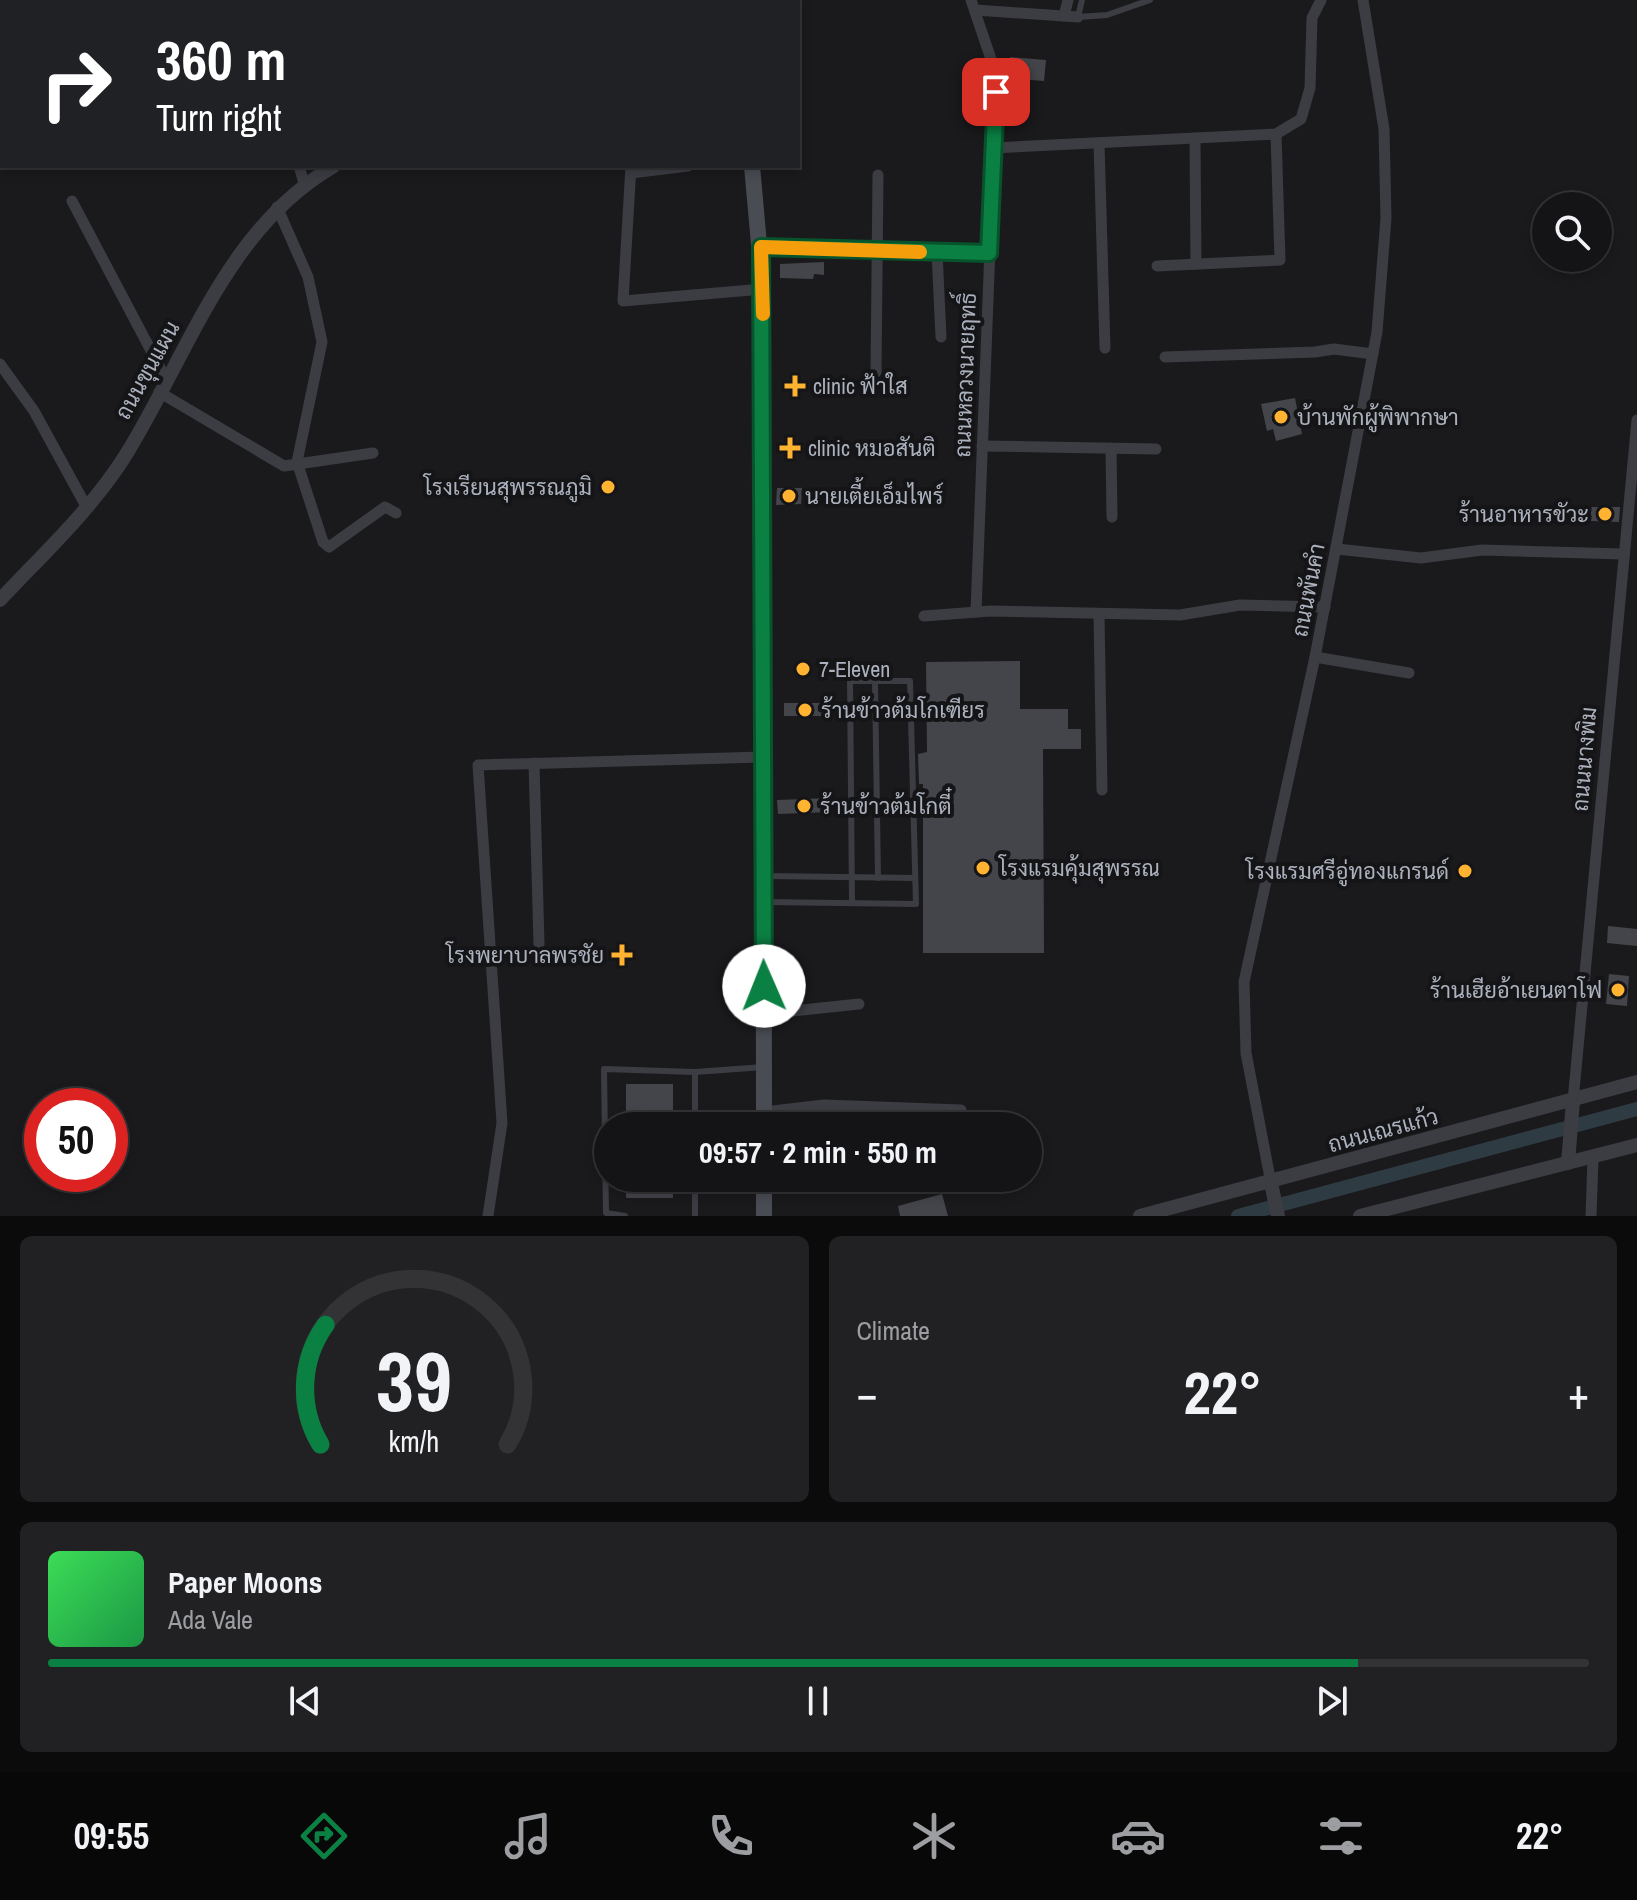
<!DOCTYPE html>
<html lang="en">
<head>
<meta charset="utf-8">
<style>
  body { margin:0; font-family:"Archivo Narrow",Sarabun,sans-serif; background:#212123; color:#f1f3f6; height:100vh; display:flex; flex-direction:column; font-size:30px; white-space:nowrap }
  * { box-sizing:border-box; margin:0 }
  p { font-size:26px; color:#9d9ea1 }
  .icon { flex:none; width:44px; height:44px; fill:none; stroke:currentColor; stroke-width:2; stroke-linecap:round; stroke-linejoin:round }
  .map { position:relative; height:1216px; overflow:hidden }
  .side { display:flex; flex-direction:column; gap:20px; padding:20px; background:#0b0b0c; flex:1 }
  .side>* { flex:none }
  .guide { position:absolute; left:0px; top:0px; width:800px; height:168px; box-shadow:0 4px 12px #0003,0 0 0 2px #333335; background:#202124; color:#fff; overflow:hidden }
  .fabs { position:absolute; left:1532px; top:192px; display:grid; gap:16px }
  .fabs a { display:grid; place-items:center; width:80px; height:80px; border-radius:50%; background:#141416; box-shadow:0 4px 12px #0003,0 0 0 2px #333335; font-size:40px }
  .speed { position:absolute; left:24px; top:1088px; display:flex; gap:16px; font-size:40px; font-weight:700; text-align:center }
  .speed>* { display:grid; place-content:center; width:104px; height:104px; border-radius:50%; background:#141416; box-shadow:0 4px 12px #0003,0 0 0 2px #333335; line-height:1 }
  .speed .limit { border:12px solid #d22; background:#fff; color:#111 }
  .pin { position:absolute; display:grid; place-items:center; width:68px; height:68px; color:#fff; margin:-34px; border-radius:16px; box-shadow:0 4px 12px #0006 }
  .me { position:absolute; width:88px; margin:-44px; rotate:359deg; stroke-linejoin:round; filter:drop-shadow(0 0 6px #0008) }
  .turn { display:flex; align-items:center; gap:28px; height:168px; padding:0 24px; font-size:36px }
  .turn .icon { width:104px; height:104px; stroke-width:2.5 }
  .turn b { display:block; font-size:56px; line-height:68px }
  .big { font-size:60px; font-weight:700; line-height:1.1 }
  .side .card { flex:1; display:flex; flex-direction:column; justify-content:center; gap:12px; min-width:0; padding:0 28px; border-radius:12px; background:#212123 }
  .side .dial { align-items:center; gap:0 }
  .dial svg { height:208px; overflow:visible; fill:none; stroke:#333335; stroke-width:7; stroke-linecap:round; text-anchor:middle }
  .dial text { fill:#f1f3f6; stroke:none }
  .song { display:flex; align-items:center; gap:24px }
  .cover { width:96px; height:96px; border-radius:12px; background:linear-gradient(135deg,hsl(130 70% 55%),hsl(140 70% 35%)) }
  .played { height:8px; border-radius:4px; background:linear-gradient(90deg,#0b8043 85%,#333335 85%) }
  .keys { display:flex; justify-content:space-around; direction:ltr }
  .heat { display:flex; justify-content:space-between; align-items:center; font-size:44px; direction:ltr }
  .side .tiles { flex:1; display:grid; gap:20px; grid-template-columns:1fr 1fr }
  .card:last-child { grid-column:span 2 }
  .trip { position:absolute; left:594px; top:1112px; width:448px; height:80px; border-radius:40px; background:#141416; box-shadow:0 4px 12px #0003,0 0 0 2px #333335; font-weight:700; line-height:80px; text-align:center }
  .dock { display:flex; height:128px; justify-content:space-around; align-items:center; background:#080809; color:#9d9ea1 }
  .dock .icon { width:56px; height:56px }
  .dock .on { color:#0b8043 }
  .dock b { font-size:36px; color:#f1f3f6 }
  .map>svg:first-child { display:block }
</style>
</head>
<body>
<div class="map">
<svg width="1637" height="1216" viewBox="0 0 1637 1216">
  <rect width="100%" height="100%" fill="#1a1a1d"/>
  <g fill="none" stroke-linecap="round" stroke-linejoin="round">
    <!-- canal -->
    <polyline stroke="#2f3b43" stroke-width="14" points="1238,1216 1637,1109"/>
  </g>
  <!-- building -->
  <g fill="#44454a">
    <polygon points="1010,57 1046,60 1044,81 1008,78"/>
    <polygon points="824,262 824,275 814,274 813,279 780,278 780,264"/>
    <polygon points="1295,398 1302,434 1276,441 1273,429 1267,431 1261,404"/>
    <polygon points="777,488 802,488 801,504 776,505"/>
    <polygon points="1591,507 1620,507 1619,522 1591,521"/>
    <polygon points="1020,661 1020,709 1068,709 1068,729 1081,729 1081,749 1043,749 1044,953 923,953 923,784 919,784 918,754 927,752 926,662"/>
    <rect x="784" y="703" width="42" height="13"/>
    <polygon points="830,798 831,812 778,814 777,800"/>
    <polygon points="1608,926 1637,929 1637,946 1607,943"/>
    <polygon points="1609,974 1629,976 1627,1006 1606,1004"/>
    <rect x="626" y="1084" width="47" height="42"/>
    <rect x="626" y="1178" width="47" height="20"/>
    <polygon points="942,1194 948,1216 900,1216 898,1206"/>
  </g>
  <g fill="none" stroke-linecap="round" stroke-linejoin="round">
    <!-- service -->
    <g stroke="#3b3d43" stroke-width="6">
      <polyline points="431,0 432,2"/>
      <polyline points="1082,0 1078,17 1107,15 1150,0"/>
      <polyline points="875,681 878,878"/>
      <polyline points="767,876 915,878"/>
      <polyline points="764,902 916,904 910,681 850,681 852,902"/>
      <polyline points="695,1072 695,1126"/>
      <polyline points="695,1178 695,1216"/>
      <polyline points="625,1216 606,1213 604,1069 695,1072 764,1067"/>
    </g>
    <!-- minor -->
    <g stroke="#3b3d43" stroke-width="11">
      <polyline points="246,0 247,2"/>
      <polyline points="629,0 629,2"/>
      <polyline points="971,0 994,68 996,92 976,612"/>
      <polyline points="975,10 1078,17"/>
      <polyline points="1064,16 1068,0"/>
      <polyline points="0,126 2,122"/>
      <polyline points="1195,138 1196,264"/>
      <polyline points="1099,143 1105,348"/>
      <polyline points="993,148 1276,134 1301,119 1310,88 1312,18 1321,0"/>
      <polyline points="299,166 304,183"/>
      <polyline points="631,166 623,301 763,289"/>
      <polyline points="631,173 688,166"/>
      <polyline points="72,201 166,379"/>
      <polyline points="277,207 308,277 322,342 297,462 323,542 329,547 385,507 396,513"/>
      <polyline points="761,247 989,253"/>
      <polyline points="937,252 941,337"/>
      <polyline points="1157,266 1280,260 1276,134"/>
      <polyline points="1165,357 1315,352 1334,349 1373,354"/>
      <polyline points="0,364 34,411 87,508"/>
      <polyline points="876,372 878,175"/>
      <polyline points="159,392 284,466 373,453"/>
      <polyline points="982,446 1156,449"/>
      <polyline points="1111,448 1112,517"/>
      <polyline points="1337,549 1421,558 1482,550 1623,554"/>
      <polyline points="1099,615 1102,790"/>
      <polyline points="924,616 990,611 1180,615 1240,605 1325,607"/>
      <polyline points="1315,657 1409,673"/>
      <polyline points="534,763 539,944"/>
      <polyline points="764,1014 859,1004"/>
      <polyline points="1573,1101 1637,420"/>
      <polyline points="764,1112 824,1105 961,1110"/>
      <polyline points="1271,1183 1246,1053 1244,982 1315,657 1377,332 1386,218 1384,129 1363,0"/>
      <polyline points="488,1216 502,1123 478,765 763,757"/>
      <polyline points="1591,1216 1593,1158"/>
    </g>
    <!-- tertiary -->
    <g stroke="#3b3d43" stroke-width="14">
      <polyline points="616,2 620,0"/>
      <path d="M0,600C44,553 93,508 127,453C189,352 227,228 334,166"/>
      <polyline points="1568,1163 1573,1101"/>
      <polyline points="1271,1183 1278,1216"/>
      <polyline points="1140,1216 1637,1082"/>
      <polyline points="1360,1216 1637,1145"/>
    </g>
    <!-- secondary -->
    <g stroke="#494c53" stroke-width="16">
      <polyline points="722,0 723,2"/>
      <polyline points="752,166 763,289 764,1126"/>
      <polyline points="764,1178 764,1216"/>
    </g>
  </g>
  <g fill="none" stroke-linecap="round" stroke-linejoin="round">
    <!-- route casing -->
    <g stroke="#07532c" stroke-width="20">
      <polyline id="route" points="764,986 761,247 989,253 996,92"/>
    </g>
    <!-- route -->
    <use href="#route" stroke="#0b8043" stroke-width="14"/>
    <!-- slow -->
    <polyline stroke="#f59e0b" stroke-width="14" points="763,314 761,247 920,252"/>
  </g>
  <!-- markers -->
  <g fill="#ffb331" stroke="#151518" stroke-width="3">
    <path d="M791 374h8v8h8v8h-8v8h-8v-8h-8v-8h8z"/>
    <circle cx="1281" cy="417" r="8"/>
    <path d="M786 436h8v8h8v8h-8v8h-8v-8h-8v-8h8z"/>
    <circle cx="608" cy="487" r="8"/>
    <circle cx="789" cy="496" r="8"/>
    <circle cx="1605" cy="514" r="8"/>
    <circle cx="803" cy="669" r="8"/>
    <circle cx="805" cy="710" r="8"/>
    <circle cx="804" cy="806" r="8"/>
    <circle cx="983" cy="868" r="8"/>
    <circle cx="1465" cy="871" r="8"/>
    <path d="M618 943h8v8h8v8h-8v8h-8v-8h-8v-8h8z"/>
    <circle cx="1618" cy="990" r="8"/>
  </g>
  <g text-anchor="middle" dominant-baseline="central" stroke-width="8" stroke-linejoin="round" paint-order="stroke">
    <!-- street labels -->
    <g font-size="22" fill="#acb2bd" stroke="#151518">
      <text transform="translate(147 370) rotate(-61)">ถนนขุนแผน</text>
      <text transform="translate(965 375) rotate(-88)">ถนนหลวงนายฤทธิ์</text>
      <text transform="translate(1308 590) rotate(-79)">ถนนพันคำ</text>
      <text transform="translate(1584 759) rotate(-85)">ถนนนางพิม</text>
      <text transform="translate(1383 1130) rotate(-15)">ถนนเณรแก้ว</text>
    </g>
    <!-- poi labels -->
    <g font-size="22" fill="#acb2bd" stroke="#151518" text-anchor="start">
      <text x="813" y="386">clinic ฟ้าใส</text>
      <text x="1297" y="417">บ้านพักผู้พิพากษา</text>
      <text x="808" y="448">clinic หมอสันติ</text>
      <text x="592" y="487" text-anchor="end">โรงเรียนสุพรรณภูมิ</text>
      <text x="805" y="496">นายเตี้ยเอ็มไพร์</text>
      <text x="1589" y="514" text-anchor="end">ร้านอาหารขัวะ</text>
      <text x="819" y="669">7-Eleven</text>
      <text x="821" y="710">ร้านข้าวต้มโกเฑียร</text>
      <text x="820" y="806">ร้านข้าวต้มโกตี๋</text>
      <text x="999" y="868">โรงแรมคุ้มสุพรรณ</text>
      <text x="1449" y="871" text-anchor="end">โรงแรมศรีอู่ทองแกรนด์</text>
      <text x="604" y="955" text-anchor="end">โรงพยาบาลพรชัย</text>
      <text x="1602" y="990" text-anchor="end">ร้านเฮียอ้าเยนตาโฟ</text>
    </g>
  </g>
</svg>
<div class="fabs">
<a><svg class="icon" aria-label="search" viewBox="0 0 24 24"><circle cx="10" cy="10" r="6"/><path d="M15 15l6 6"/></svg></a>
</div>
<div class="speed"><div class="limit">50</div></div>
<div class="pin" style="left:996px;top:92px;background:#d93025"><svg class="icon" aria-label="arrive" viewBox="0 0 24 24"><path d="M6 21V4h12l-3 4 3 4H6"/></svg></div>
<svg class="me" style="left:764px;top:986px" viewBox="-20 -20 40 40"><circle r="19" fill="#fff"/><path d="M0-13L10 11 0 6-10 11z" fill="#0b8043"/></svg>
<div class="trip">09:57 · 2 min · 550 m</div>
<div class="guide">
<div class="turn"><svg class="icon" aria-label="right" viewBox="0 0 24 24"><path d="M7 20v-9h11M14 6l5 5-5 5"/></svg><div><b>360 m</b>Turn right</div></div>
</div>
</div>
<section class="side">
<div class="tiles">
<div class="card dial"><svg viewBox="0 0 100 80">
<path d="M14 69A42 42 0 1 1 86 69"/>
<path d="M14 69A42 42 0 0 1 16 23" stroke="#0b8043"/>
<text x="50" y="56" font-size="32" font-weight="700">39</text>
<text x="50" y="72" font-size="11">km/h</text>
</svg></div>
<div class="card"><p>Climate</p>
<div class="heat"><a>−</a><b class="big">22°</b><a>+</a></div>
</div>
<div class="card">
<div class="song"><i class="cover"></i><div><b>Paper Moons</b><p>Ada Vale</p></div></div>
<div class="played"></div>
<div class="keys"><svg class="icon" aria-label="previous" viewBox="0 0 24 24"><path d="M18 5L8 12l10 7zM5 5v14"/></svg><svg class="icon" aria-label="pause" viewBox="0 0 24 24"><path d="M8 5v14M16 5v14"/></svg><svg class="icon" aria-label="next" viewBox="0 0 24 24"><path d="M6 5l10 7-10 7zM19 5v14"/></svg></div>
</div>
</div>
</section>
<nav class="dock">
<b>09:55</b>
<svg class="icon on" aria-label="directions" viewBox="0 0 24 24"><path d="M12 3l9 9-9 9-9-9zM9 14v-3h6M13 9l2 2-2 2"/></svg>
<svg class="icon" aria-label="music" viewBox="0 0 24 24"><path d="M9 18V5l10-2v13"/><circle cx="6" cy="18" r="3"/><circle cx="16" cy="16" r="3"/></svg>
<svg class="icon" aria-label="phone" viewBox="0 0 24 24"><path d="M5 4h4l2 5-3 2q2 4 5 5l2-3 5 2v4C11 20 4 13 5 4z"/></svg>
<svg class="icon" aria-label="climate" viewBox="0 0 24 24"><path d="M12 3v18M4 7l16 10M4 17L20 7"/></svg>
<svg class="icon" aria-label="car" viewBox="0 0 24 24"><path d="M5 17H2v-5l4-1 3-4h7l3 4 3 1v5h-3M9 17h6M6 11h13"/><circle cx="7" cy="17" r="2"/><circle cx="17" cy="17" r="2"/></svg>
<svg class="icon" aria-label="filters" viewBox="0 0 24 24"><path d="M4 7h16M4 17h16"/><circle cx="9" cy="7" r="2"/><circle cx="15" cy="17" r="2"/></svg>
<b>22°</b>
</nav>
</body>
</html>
